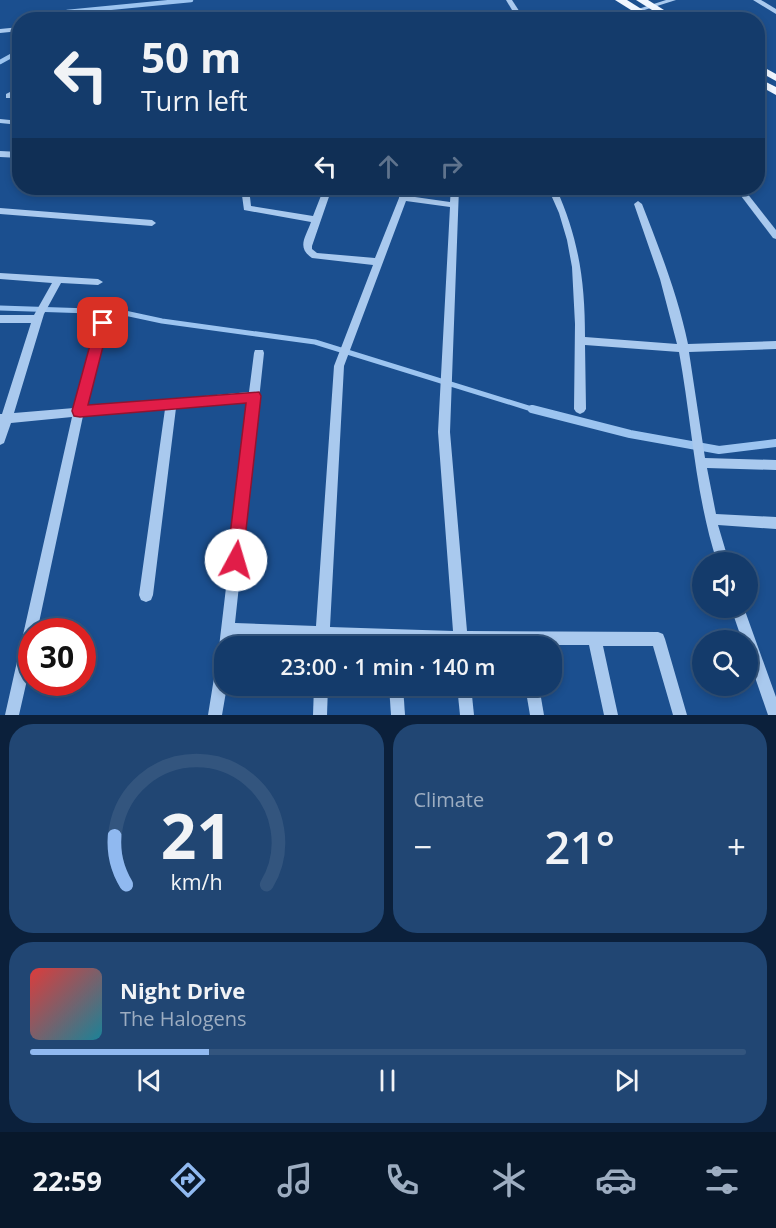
<!DOCTYPE html>
<html lang="en">
<head>
<meta charset="utf-8">
<style>
  body { margin:0; font-family:"Open Sans",sans-serif; background:#214673; color:#f1f3f6; height:100vh; display:flex; flex-direction:column; font-size:22px; white-space:nowrap }
  * { box-sizing:border-box; margin:0 }
  p { font-size:20px; color:#9dadc1 }
  .icon { flex:none; width:33px; height:33px; fill:none; stroke:currentColor; stroke-width:2; stroke-linecap:round; stroke-linejoin:round }
  .map { position:relative; height:715px; overflow:hidden }
  .panel { display:flex; flex-direction:column; gap:9px; padding:9px; background:#0b203b; flex:1 }
  .panel>* { flex:none }
  .guide { position:absolute; left:12px; top:12px; width:753px; height:183px; border-radius:24px; box-shadow:0 3px 9px #0003,0 0 0 2px #33557e; background:#143b6b; color:#f1f3f6; overflow:hidden }
  .buttons { position:absolute; left:692px; top:552px; display:grid; gap:12px }
  .buttons a { display:grid; place-items:center; width:66px; height:66px; border-radius:50%; background:#143b6b; box-shadow:0 3px 9px #0003,0 0 0 2px #33557e; font-size:30px }
  .speed { position:absolute; left:18px; top:618px; display:flex; gap:12px; font-size:30px; font-weight:700; text-align:center }
  .speed>* { display:grid; place-content:center; width:78px; height:78px; border-radius:50%; background:#143b6b; box-shadow:0 3px 9px #0003,0 0 0 2px #33557e; line-height:1 }
  .speed .limit { border:9px solid #d22; background:#fff; color:#111 }
  .pin { position:absolute; display:grid; place-items:center; width:51px; height:51px; color:#fff; margin:-26px; border-radius:12px; box-shadow:0 3px 9px #0006 }
  .me { position:absolute; width:66px; margin:-33px; rotate:6deg; stroke-linejoin:round; filter:drop-shadow(0 0 4px #0008) }
  .turn { display:flex; align-items:center; gap:21px; height:126px; padding:0 30px; font-size:27px }
  .turn .icon { width:78px; height:78px; stroke-width:2.5 }
  .turn b { display:block; font-size:42px; line-height:51px }
  .lanes { display:flex; align-items:center; height:57px; padding:0 30px; background:#0003; justify-content:center; gap:30px; direction:ltr }
  .lanes .off { opacity:.35 }
  .big { font-size:45px; font-weight:600; line-height:1.1 }
  .panel .tile { flex:1; display:flex; flex-direction:column; justify-content:center; gap:9px; min-width:0; padding:0 21px; border-radius:24px; background:#214673 }
  .panel .dial { align-items:center; gap:0 }
  .dial svg { height:156px; overflow:visible; fill:none; stroke:#33557e; stroke-width:7; stroke-linecap:round; text-anchor:middle }
  .dial text { fill:#f1f3f6; stroke:none }
  .song { display:flex; align-items:center; gap:18px }
  .cover { width:72px; height:72px; border-radius:9px; background:linear-gradient(135deg,hsl(0 70% 55%),hsl(190 70% 35%)) }
  .played { height:6px; border-radius:3px; background:linear-gradient(90deg,#90b9f0 25%,#33557e 25%) }
  .keys { display:flex; justify-content:space-around; direction:ltr }
  .heat { display:flex; justify-content:space-between; align-items:center; font-size:33px; direction:ltr }
  .panel .tiles { flex:1; display:grid; gap:9px; grid-template-columns:1fr 1fr }
  .tile:last-child { grid-column:span 2 }
  .trip { position:absolute; left:214px; top:636px; width:348px; height:60px; border-radius:24px; background:#143b6b; box-shadow:0 3px 9px #0003,0 0 0 2px #33557e; font-weight:600; line-height:60px; text-align:center }
  .dock { display:flex; height:96px; justify-content:space-around; align-items:center; background:#08182b; color:#9dadc1 }
  .dock .icon { width:42px; height:42px }
  .dock .current { color:#90b9f0 }
  .dock b { font-size:27px; color:#f1f3f6 }
  .map>svg:first-child { display:block }
</style>
</head>
<body>
<div class="map">
<svg width="776" height="715" viewBox="0 0 776 715">
  <rect width="100%" height="100%" fill="#1b4f8f"/>
  <g fill="none" stroke-linecap="round" stroke-linejoin="round">
    <!-- stream-far2 -->
    <g stroke="#9cc4f0" stroke-width="4.5">
      <polyline points="55,20 67,12 191,0"/>
      <polyline points="0,62 20,51"/>
    </g>
    <!-- stream-far1 -->
    <polyline stroke="#9cc4f0" stroke-width="5" points="0,308 120,312 162,321 315,342 538,411"/>
    <!-- stream -->
    <polyline stroke="#9cc4f0" stroke-width="8" points="532,409 630,434 719,450 776,443"/>
    <!-- minor -->
    <g fill="#a9c9ee" fill-rule="evenodd">
      <polygon points="506,0 512,0 525,20 518,20"/>
      <polygon points="666,0 676,0 638,12 635,10"/>
      <polygon points="753,0 761,0 776,9 776,14"/>
      <polygon points="216,15 224,20 152,20 155,18"/>
      <polygon points="20,27 20,31 0,33 0,29"/>
      <polygon points="20,87 20,93 12,98 6,98 6,94"/>
      <polygon points="0,119 20,121 20,125 0,123"/>
      <polygon points="0,151 20,152 20,158 0,157"/>
      <path d="M241,188H249L251,206L313,216L324,188H332L312,246V249L317,253L375,258L399,198L400,188H408V196L450,202L451,188H459L450,432L467,631L658,632L663,634L665,639L687,715H673L653,646H603L618,715H604L589,645H468V646H454V645L329,640V646H315L316,640L234,637L233,646H225V686H227L222,715H208L219,647L248,401L176,408L153,595L151,600L146,602L141,600L139,595L165,409L83,416L37,632H32V658L19,715H5L72,417L11,423L4,443L0,445V414H2L31,323H0V315H34L52,283L0,279V273L98,279L103,282L98,285L61,283L44,314L14,413L74,408L98,323L103,319L108,323L86,407L249,392L254,353L255,350H263L264,353L235,623L316,626L334,366L373,265L312,258C296,247 306,237 311,222L244,210ZM406,201L450,207L438,432L453,631L330,627L344,366Z"/>
      <path d="M548,188H556C579,239 585,282 585,337L677,344L660,279L634,204L638,201L642,204C660,250 678,296 688,344L776,341V349L689,352L705,458L776,460V470L707,468L716,514L776,517V529L718,525L729,562H717C695,494 692,423 679,352L585,345L586,409L584,412L580,414L576,412L574,409L575,324L572,267L567,240L559,213Z"/>
      <polygon points="735,188 743,188 776,230 776,239 773,238"/>
      <polygon points="0,208 152,220 156,223 152,226 0,214"/>
      <polygon points="731,608 744,608 776,697 776,715 768,715 747,654 747,640 742,640"/>
      <polygon points="314,686 328,686 327,715 313,715"/>
      <polygon points="389,686 403,686 405,715 391,715"/>
      <polygon points="457,686 471,686 474,715 460,715"/>
      <polygon points="525,686 539,686 544,715 530,715"/>
    </g>
    <!-- major -->
    <g fill="#f0f6ff" fill-rule="evenodd">
      <polygon points="615,0 627,0 659,20 647,20"/>
      <polygon points="636,0 648,0 680,20 668,20"/>
      <polygon points="758,64 776,74 776,81 758,71"/>
      <polygon points="758,78 776,87 776,95 758,85"/>
    </g>
  </g>
  <!-- route -->
  <polygon fill="#e11d48" stroke="#92132f" stroke-width="1.5" points="103,318 109,323 88,405 259,392 261,396 242,566 236,568 230,566 227,560 246,403 80,417 74,416 72,411 96,323"/>
</svg>
<div class="buttons">
<a><svg class="icon" aria-label="sound" viewBox="0 0 24 24"><path d="M4 9h4l5-4v14l-5-4H4zM17 9q2 3 0 6"/></svg></a>
<a><svg class="icon" aria-label="search" viewBox="0 0 24 24"><circle cx="10" cy="10" r="6"/><path d="M15 15l6 6"/></svg></a>
</div>
<div class="speed"><div class="limit">30</div></div>
<div class="pin" style="left:103px;top:323px;background:#d93025"><svg class="icon" aria-label="arrive" viewBox="0 0 24 24"><path d="M6 21V4h12l-3 4 3 4H6"/></svg></div>
<svg class="me" style="left:236px;top:560px" viewBox="-20 -20 40 40"><circle r="19" fill="#fff"/><path d="M0-13L10 11 0 6-10 11z" fill="#e11d48"/></svg>
<div class="trip">23:00 · 1 min · 140 m</div>
<div class="guide">
<div class="turn"><svg class="icon" aria-label="left" viewBox="0 0 24 24"><path d="M17 20v-9H6M10 6l-5 5 5 5"/></svg><div><b>50 m</b>Turn left</div></div>
<div class="lanes"><svg class="icon" aria-label="left" viewBox="0 0 24 24"><path d="M17 20v-9H6M10 6l-5 5 5 5"/></svg><svg class="icon off" aria-label="ahead" viewBox="0 0 24 24"><path d="M12 20V5M6 11l6-6 6 6"/></svg><svg class="icon off" aria-label="right" viewBox="0 0 24 24"><path d="M7 20v-9h11M14 6l5 5-5 5"/></svg></div>
</div>
</div>
<section class="panel">
<div class="tiles">
<div class="tile dial"><svg viewBox="0 0 100 80">
<path d="M14 69A42 42 0 1 1 86 69"/>
<path d="M14 69A42 42 0 0 1 8 44" stroke="#90b9f0"/>
<text x="50" y="56" font-size="32" font-weight="700">21</text>
<text x="50" y="72" font-size="11">km/h</text>
</svg></div>
<div class="tile"><p>Climate</p>
<div class="heat"><a>−</a><b class="big">21°</b><a>+</a></div>
</div>
<div class="tile">
<div class="song"><i class="cover"></i><div><b>Night Drive</b><p>The Halogens</p></div></div>
<div class="played"></div>
<div class="keys"><svg class="icon" aria-label="previous" viewBox="0 0 24 24"><path d="M18 5L8 12l10 7zM5 5v14"/></svg><svg class="icon" aria-label="pause" viewBox="0 0 24 24"><path d="M8 5v14M16 5v14"/></svg><svg class="icon" aria-label="next" viewBox="0 0 24 24"><path d="M6 5l10 7-10 7zM19 5v14"/></svg></div>
</div>
</div>
</section>
<nav class="dock">
<b>22:59</b>
<svg class="icon current" aria-label="directions" viewBox="0 0 24 24"><path d="M12 3l9 9-9 9-9-9zM9 14v-3h6M13 9l2 2-2 2"/></svg>
<svg class="icon" aria-label="music" viewBox="0 0 24 24"><path d="M9 18V5l10-2v13"/><circle cx="6" cy="18" r="3"/><circle cx="16" cy="16" r="3"/></svg>
<svg class="icon" aria-label="phone" viewBox="0 0 24 24"><path d="M5 4h4l2 5-3 2q2 4 5 5l2-3 5 2v4C11 20 4 13 5 4z"/></svg>
<svg class="icon" aria-label="climate" viewBox="0 0 24 24"><path d="M12 3v18M4 7l16 10M4 17L20 7"/></svg>
<svg class="icon" aria-label="car" viewBox="0 0 24 24"><path d="M5 17H2v-5l4-1 3-4h7l3 4 3 1v5h-3M9 17h6M6 11h13"/><circle cx="7" cy="17" r="2"/><circle cx="17" cy="17" r="2"/></svg>
<svg class="icon" aria-label="filters" viewBox="0 0 24 24"><path d="M4 7h16M4 17h16"/><circle cx="9" cy="7" r="2"/><circle cx="15" cy="17" r="2"/></svg>
</nav>
</body>
</html>
